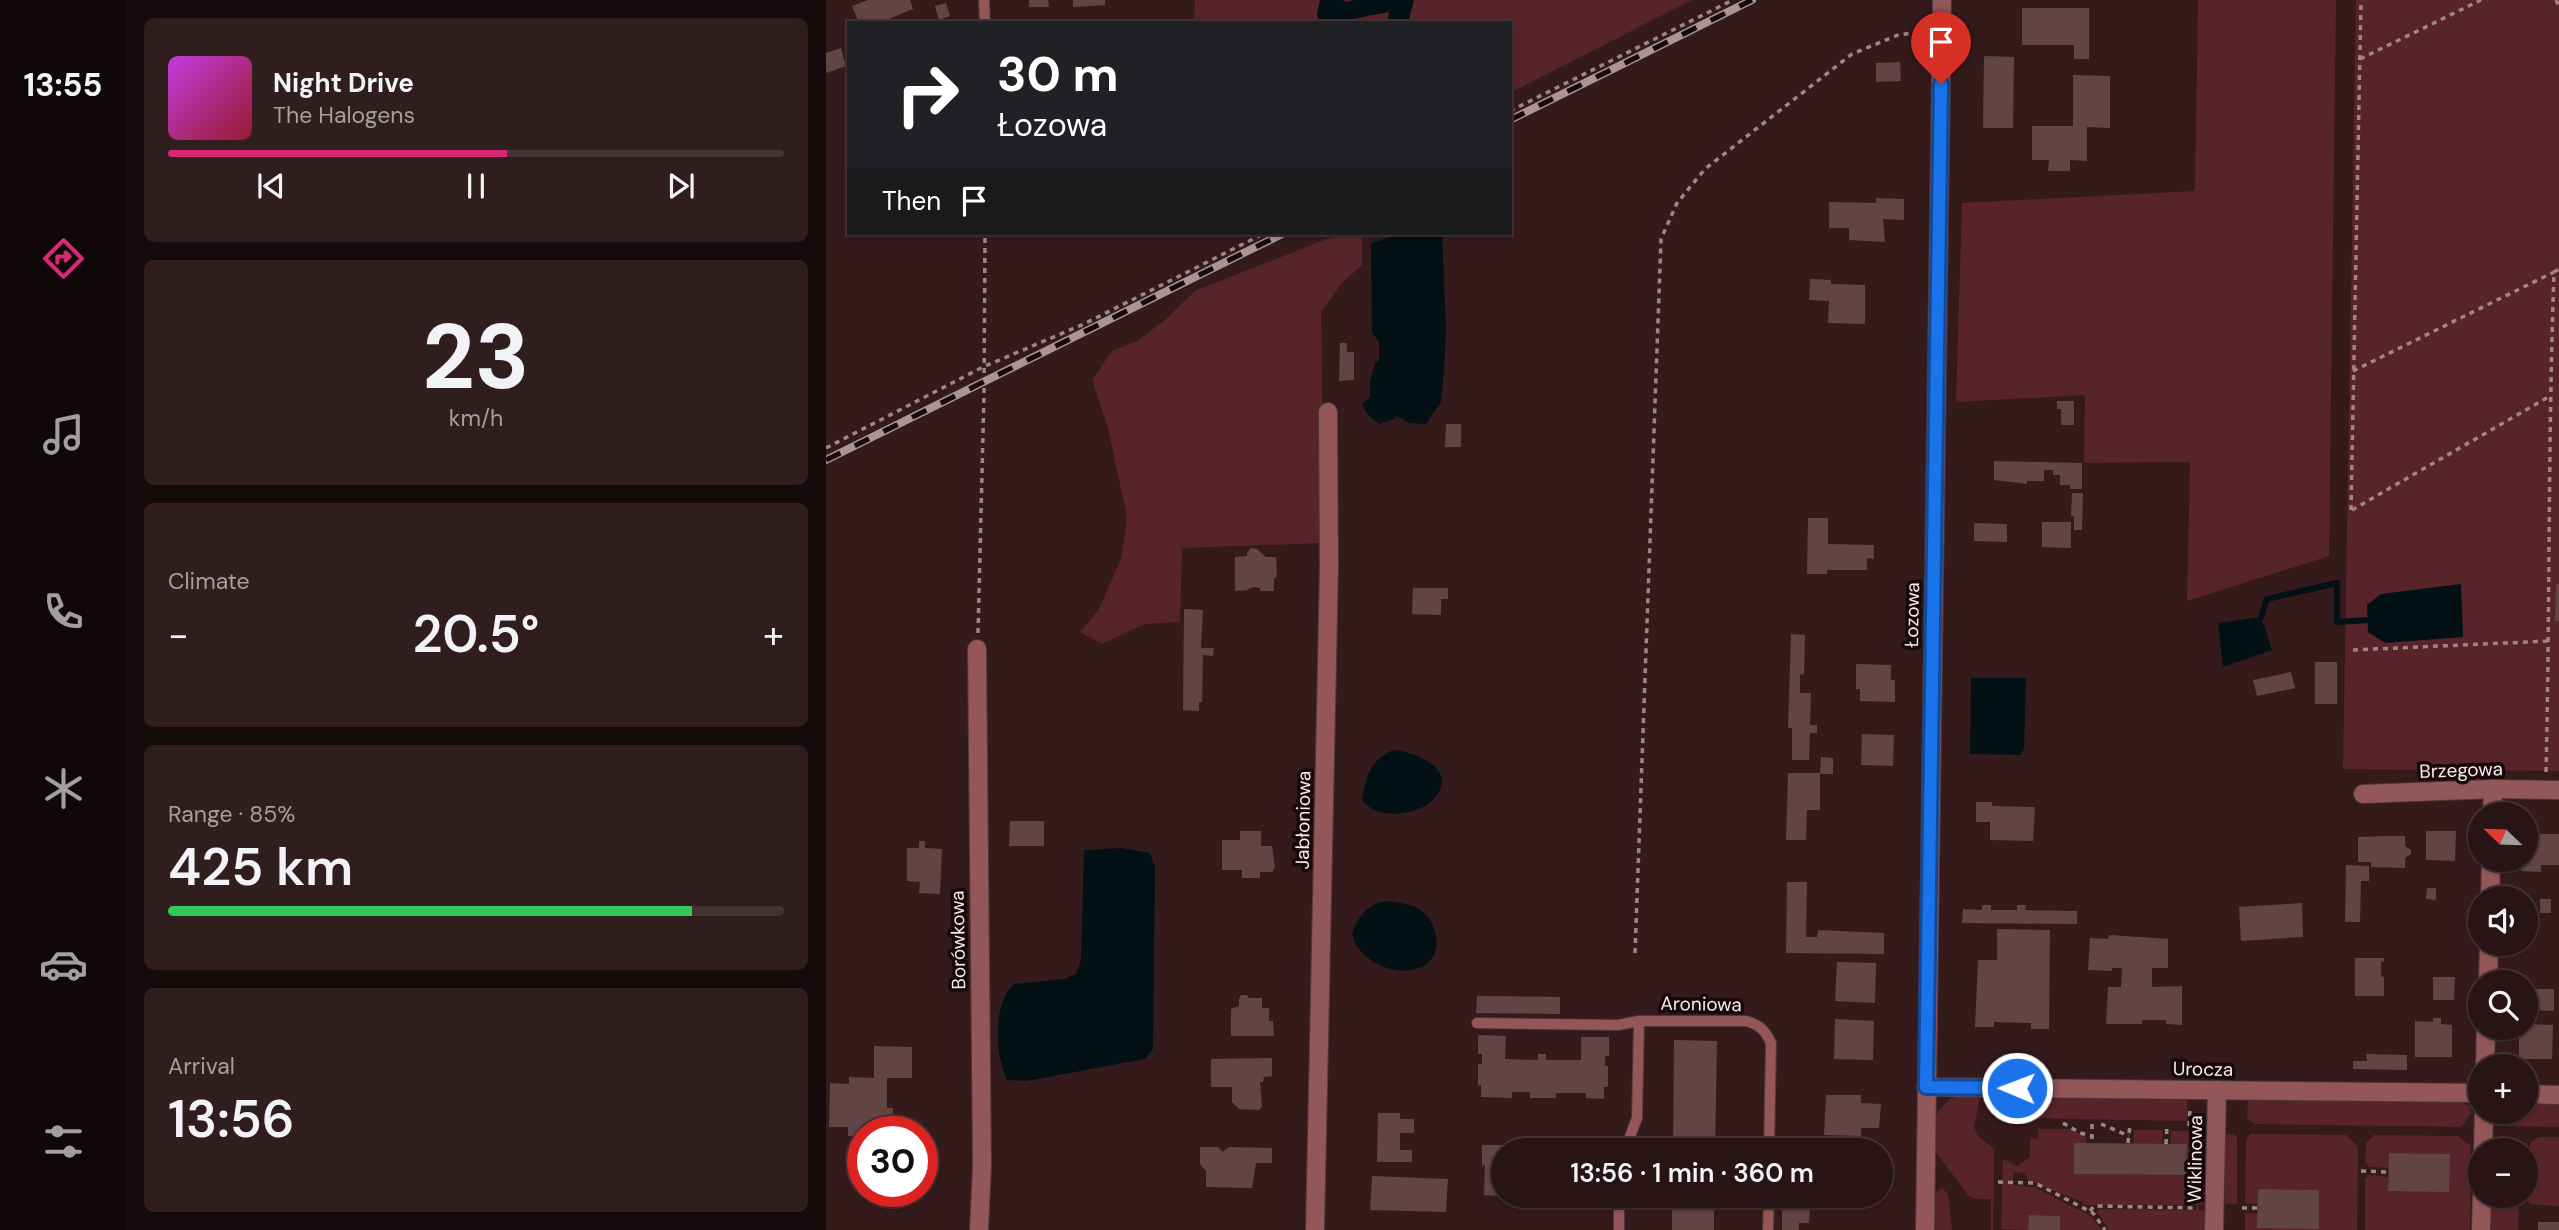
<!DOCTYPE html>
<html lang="en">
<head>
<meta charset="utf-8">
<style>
  body { margin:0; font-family:"DM Sans",sans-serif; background:#301d1e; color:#f1f3f6; height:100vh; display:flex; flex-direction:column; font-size:26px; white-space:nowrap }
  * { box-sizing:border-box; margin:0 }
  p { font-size:23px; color:#a59ea0 }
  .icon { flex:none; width:38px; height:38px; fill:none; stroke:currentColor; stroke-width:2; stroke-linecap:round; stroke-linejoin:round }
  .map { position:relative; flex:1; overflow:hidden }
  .side { display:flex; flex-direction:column; gap:18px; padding:18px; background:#160b0c; width:700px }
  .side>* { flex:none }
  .top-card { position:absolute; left:21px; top:21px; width:665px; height:214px; border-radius:0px; box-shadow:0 2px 5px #0004,0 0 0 2px #443334; background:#202124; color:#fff; overflow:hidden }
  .needle { width:46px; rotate:293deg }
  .controls { position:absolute; left:1642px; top:802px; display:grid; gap:14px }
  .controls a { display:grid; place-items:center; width:70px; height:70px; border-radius:50%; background:#281415; box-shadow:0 2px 5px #0004,0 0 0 2px #443334; font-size:35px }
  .speed { position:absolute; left:21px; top:1116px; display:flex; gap:14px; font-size:35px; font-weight:700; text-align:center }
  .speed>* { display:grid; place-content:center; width:91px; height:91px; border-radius:50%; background:#281415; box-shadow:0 2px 5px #0004,0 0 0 2px #443334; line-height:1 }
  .speed .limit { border:10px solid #d22; background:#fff; color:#111 }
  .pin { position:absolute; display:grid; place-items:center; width:60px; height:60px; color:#fff; margin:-72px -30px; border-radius:50% 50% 50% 0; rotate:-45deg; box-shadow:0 0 7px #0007 }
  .pin .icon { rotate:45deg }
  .me { position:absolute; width:77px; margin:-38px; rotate:271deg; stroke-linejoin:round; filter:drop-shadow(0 0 5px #0008) }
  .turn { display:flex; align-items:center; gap:24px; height:147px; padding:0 35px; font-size:32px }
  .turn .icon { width:91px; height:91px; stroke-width:2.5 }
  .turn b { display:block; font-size:49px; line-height:60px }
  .then { display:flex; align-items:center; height:66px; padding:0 35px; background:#0003; gap:14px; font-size:26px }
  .big { font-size:52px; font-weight:600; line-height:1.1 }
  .side .widget { flex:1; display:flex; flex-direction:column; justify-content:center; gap:10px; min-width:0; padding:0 24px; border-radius:10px; background:#301d1e }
  .side .dial { align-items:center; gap:0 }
  .dial b { font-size:91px; line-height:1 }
  .song { display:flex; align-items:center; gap:21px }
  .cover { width:84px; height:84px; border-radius:10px; background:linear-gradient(135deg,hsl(290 70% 55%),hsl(350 70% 35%)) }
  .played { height:7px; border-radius:4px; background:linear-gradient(90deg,#db2777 55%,#443334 55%) }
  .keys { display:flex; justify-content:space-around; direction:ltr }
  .heat { display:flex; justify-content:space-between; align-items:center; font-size:38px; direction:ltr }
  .charge { height:10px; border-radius:5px; background:linear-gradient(90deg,#34c759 85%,#443334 0) }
  .trip { position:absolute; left:665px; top:1138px; width:402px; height:70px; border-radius:35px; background:#281415; box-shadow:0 2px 5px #0004,0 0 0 2px #443334; font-weight:600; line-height:70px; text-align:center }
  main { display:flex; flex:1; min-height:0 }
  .tab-bar { display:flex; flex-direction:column; width:126px; justify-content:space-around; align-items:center; background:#100808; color:#a59ea0 }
  .tab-bar .icon { width:49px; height:49px }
  .tab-bar .on { color:#db2777 }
  .tab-bar b { font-size:32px; color:#f1f3f6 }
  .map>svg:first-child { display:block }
</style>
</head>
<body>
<main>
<nav class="tab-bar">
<b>13:55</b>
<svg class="icon on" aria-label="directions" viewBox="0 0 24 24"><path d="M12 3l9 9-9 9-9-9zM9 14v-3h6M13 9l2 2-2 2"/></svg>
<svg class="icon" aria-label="music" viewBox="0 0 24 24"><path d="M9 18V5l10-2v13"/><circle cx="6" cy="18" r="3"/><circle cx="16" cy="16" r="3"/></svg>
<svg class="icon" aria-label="phone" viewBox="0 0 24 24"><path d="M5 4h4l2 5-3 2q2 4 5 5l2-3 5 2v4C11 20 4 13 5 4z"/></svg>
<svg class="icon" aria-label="climate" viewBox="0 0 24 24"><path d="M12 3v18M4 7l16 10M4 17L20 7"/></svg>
<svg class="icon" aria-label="car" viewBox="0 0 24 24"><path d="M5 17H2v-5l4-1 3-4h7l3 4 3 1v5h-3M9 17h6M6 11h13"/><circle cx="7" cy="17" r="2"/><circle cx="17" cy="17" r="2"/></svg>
<svg class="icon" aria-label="filters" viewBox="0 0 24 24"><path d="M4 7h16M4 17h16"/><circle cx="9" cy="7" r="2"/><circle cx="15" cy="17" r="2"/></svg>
</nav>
<section class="side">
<div class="widget">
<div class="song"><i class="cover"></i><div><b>Night Drive</b><p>The Halogens</p></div></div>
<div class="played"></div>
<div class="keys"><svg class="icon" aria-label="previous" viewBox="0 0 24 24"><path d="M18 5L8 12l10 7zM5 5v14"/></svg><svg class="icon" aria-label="pause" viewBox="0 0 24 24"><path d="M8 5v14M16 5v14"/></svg><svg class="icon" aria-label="next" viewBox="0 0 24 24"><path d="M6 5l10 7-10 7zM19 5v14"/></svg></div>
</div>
<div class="widget dial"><b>23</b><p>km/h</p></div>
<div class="widget"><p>Climate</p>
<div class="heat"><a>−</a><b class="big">20.5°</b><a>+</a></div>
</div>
<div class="widget"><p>Range · 85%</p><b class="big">425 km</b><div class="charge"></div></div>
<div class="widget"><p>Arrival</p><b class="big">13:56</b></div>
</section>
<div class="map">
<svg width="1733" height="1230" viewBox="0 0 1733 1230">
  <rect width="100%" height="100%" fill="#351a1c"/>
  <!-- green -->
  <g fill="#572429">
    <polygon points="369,0 866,0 684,93 684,23 368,23"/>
    <polygon points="1372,0 1510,0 1503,556 1361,601 1364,462 1258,463 1259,395 1130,402 1136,203 1369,191"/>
    <polygon points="1530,0 1733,0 1733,771 1517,769"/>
    <polygon points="516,233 536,233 536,265 515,284 495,312 498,543 356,548 354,622 319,624 276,644 254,632 272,611 295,559 301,517 282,428 266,380 286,351 311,341 339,320 369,291"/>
    <polygon points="1135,1096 1154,1097 1148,1127 1151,1135 1168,1149 1167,1230 1165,1230 1165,1199 1150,1199 1143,1196 1109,1151 1110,1117 1113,1110 1124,1099"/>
    <polygon points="1182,1097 1361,1100 1361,1121 1198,1118"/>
    <polygon points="1422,1100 1634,1102 1645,1107 1645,1113 1635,1127 1430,1124 1421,1119"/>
    <polygon points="1699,1104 1733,1104 1733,1127 1666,1126 1665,1121 1672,1111 1699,1111"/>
    <path d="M1212,1129H1243L1260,1137V1143H1248V1174L1360,1175L1361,1145L1345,1144V1131C1352,1131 1361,1130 1367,1132C1384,1136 1377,1190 1377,1205H1257V1202L1201,1180L1200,1173L1188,1172L1186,1185L1208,1187L1265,1216L1275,1230H1234V1216L1203,1215L1202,1230L1175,1229L1177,1159L1191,1166L1204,1157V1139L1212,1138Z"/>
    <polygon points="1308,1130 1337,1130 1336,1144 1307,1144"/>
    <polygon points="1397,1134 1408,1134 1411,1138 1411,1204 1399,1204 1399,1150"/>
    <polygon points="1424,1134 1520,1135 1530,1144 1532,1152 1531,1230 1419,1230 1419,1213 1431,1214 1432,1228 1493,1228 1493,1190 1432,1189 1432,1204 1419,1203 1420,1142"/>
    <polygon points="1548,1135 1632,1136 1645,1146 1644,1230 1539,1230 1539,1179 1543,1175 1562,1177 1562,1190 1624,1154 1563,1153 1563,1168 1543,1167 1539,1161 1540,1143"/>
    <polygon points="1713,1137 1733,1137 1733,1206 1704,1204 1701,1199 1702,1151 1705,1142"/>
    <polygon points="1116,1188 1122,1194 1126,1230 1108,1230 1109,1194"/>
    <polygon points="1664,1195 1693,1195 1692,1230 1664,1230"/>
    <polygon points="1275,1209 1378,1210 1378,1230 1283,1230 1271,1212"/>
  </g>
  <!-- water -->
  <g fill="#031016">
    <polygon points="494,0 517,0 520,2 528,0 588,0 582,23 561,23 563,12 521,20 518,23 493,23 491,14"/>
    <polygon points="577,233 616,233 620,330 618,371 615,402 600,424 583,423 570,416 568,419 553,424 542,415 536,404 544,397 544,382 549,363 553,361 553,341 546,333 545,243"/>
    <polygon points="1635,584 1637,637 1559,643 1542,632 1541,605 1555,594"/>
    <polygon points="1435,617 1446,650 1397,667 1392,623"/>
    <polygon points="1145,678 1200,678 1198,748 1195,755 1144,754"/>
    <path d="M568,750C586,752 627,765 613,792C601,815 552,823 536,800C540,777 544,759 568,750Z"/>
    <path d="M296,848L324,853L329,867L327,1049L319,1059L201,1081L181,1080C169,1055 166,1004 188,984L239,979L250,974L255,960L258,850Z"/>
    <path d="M558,901C570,902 584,903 595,910C610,921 618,950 602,963C577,982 532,963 526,934C533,916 539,907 558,901Z"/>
  </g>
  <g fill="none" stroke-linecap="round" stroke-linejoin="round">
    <!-- stream -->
    <polyline stroke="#031016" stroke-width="6" points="1435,617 1441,599 1511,583 1511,622 1542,620"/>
  </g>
  <!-- building -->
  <g fill="#624445">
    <polygon points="42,0 84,0 87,9 53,23 33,23 26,6"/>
    <polygon points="203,0 222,0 223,7 203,7"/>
    <polygon points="247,0 279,0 279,5 247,7"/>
    <polygon points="120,3 124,16 113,20 109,6"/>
    <polygon points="1196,8 1263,8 1263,59 1248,59 1248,45 1196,45"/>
    <polygon points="15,48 20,66 0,73 0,53"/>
    <polygon points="1158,56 1188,57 1187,128 1157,128"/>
    <polygon points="1074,62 1075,81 1050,82 1050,63"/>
    <polygon points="1247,75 1284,76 1284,128 1261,127 1261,161 1244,160 1244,171 1222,171 1223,160 1206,160 1206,126 1247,126"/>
    <polygon points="1050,198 1078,199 1078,220 1057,219 1059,242 1023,240 1023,228 1003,228 1003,202 1050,203"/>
    <polygon points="984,279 1005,280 1005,284 1039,285 1039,324 1002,323 1003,301 983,300"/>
    <polygon points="514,343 521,343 521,352 528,352 528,380 513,381"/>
    <polygon points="1231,401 1248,401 1248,425 1235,425 1235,409 1231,409"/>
    <polygon points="620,424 635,424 635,447 619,447"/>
    <polygon points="1168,461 1256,463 1256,489 1244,489 1244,485 1234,485 1234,475 1227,475 1227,470 1218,470 1218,481 1201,481 1201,484 1168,480"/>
    <polygon points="1246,493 1257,493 1256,530 1248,530 1248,516 1245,516"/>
    <polygon points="982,518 1002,518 1002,544 1048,545 1048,559 1041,558 1041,570 1001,570 1001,574 981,574"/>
    <polygon points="1216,522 1245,522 1245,548 1216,547"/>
    <polygon points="1148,523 1181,524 1181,542 1148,541"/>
    <polygon points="425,548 431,549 440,557 450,557 451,576 448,579 448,591 434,591 434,588 429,587 423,588 422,590 409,591 409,557 421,556 421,553"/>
    <polygon points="1730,584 1733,584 1733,621 1729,621"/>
    <polygon points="587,588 622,588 622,599 615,599 615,615 586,614"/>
    <polygon points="358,609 377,610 375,648 388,648 387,656 377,655 376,702 373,702 373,711 357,710"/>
    <polygon points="965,634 979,635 978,674 974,675 974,693 985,693 984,725 991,725 991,733 984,733 983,760 966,760 966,728 962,728"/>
    <rect x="1489" y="662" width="22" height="42"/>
    <polygon points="1030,664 1065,665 1065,680 1069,680 1069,702 1034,701 1034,689 1030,689"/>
    <polygon points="1465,672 1469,688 1431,696 1427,680"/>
    <polygon points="1036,734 1068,735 1067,766 1035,765"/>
    <polygon points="995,757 1007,758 1007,774 994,774 994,810 981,810 980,840 960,840 962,773 994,773"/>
    <polygon points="1150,802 1166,802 1166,806 1209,807 1207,841 1164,840 1164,822 1150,822"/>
    <polygon points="184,821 218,821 218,846 183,846"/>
    <polygon points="414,831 435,831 435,846 446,846 449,868 446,872 434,872 434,878 416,878 416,870 396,870 396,840 414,840"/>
    <polygon points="1600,831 1630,831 1629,861 1600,860"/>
    <polygon points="1699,834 1733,834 1733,865 1715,865 1715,872 1695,871 1695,859 1699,859"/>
    <polygon points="1558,836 1579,836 1579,846 1585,850 1585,854 1579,858 1579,868 1545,867 1545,862 1532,862 1532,837"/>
    <polygon points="93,841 99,841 99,848 116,849 114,894 93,893 94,882 81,881 81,848 93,848"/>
    <polygon points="1520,865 1543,866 1543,881 1535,881 1534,922 1519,922"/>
    <polygon points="961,882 981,882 980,937 991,937 992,930 1058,933 1058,954 960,953"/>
    <polygon points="1601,888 1610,888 1610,900 1600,899"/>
    <rect x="1714" y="899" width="11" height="14"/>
    <polygon points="1476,903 1477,937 1415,941 1413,907"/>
    <polygon points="1156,905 1165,905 1165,910 1191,910 1191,905 1200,905 1199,910 1251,911 1251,924 1136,923 1137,909 1156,910"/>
    <polygon points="1171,929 1224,930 1223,1029 1205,1029 1205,1023 1168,1022 1168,1027 1149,1027 1152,960 1171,960"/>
    <polygon points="1283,935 1342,939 1342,968 1326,968 1326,987 1356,986 1356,1025 1340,1024 1340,1020 1316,1020 1316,1024 1280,1024 1282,987 1295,987 1296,968 1286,968 1286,971 1262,970 1264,938 1282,939"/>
    <polygon points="1529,958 1558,958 1558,962 1555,961 1555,976 1558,977 1558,996 1529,996"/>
    <polygon points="1011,962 1050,963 1049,1003 1009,1001"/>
    <polygon points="1607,977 1629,977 1628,1000 1607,1000"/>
    <polygon points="1702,989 1728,989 1728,1011 1702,1010"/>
    <polygon points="415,995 421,995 423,998 436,998 436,1008 443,1008 443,1021 447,1021 448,1036 405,1036 405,1009 413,1006 413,999"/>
    <polygon points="651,996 734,997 734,1014 650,1013"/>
    <polygon points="1607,1018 1615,1018 1615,1024 1626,1025 1626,1057 1589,1057 1589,1021 1607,1022"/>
    <polygon points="1009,1019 1048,1021 1047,1060 1008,1059"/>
    <polygon points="1699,1024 1727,1025 1726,1059 1693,1059 1693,1027 1699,1027"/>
    <polygon points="652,1035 680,1036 679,1059 712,1060 712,1054 720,1054 720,1060 755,1060 755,1037 783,1037 783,1056 779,1056 779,1066 782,1066 782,1087 778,1087 778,1099 760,1098 760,1093 730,1093 730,1098 704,1098 704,1092 686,1092 686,1098 655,1097 655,1085 652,1086 652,1064 656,1064 656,1054 652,1054"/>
    <polygon points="848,1040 891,1041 889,1150 847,1150"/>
    <polygon points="48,1046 86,1047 86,1078 61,1078 61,1108 67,1108 66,1132 37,1132 37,1136 22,1136 22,1127 3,1127 4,1083 23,1084 23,1077 48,1078"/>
    <polygon points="1540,1054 1581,1055 1581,1070 1527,1069 1527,1061 1541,1061"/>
    <polygon points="446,1058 446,1076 438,1077 437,1082 434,1082 436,1106 433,1110 413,1109 406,1102 406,1087 385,1087 385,1059"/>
    <polygon points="1000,1095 1035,1095 1035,1103 1055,1104 1053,1128 1035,1128 1035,1136 998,1135"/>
    <polygon points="552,1113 574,1113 574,1119 588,1119 588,1133 574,1133 574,1150 586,1150 586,1162 551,1162"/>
    <polygon points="1248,1143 1361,1144 1360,1175 1248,1174"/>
    <polygon points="656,1145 694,1145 694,1150 677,1150 677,1196 658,1195 659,1165 656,1166"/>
    <rect x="735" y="1146" width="31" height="4"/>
    <polygon points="374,1147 392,1147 397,1152 403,1147 446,1148 446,1163 430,1163 426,1188 380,1187 380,1171 374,1164"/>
    <polygon points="1563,1153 1624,1154 1623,1192 1562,1191"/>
    <polygon points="546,1176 622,1179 620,1212 544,1210"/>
    <polygon points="1432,1189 1493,1190 1493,1229 1431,1228"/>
    <rect x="846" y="1195" width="42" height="35"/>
    <polygon points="998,1195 1034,1195 1034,1200 998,1199"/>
    <polygon points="956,1207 984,1208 983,1223 973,1223 973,1230 956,1230"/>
    <polygon points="1203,1215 1234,1216 1234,1230 1202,1230"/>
    <rect x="1712" y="1222" width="21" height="8"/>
  </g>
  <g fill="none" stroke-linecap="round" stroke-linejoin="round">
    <!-- lane casing -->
    <g stroke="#513739" stroke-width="12">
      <g id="lane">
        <polyline points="158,0 159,23"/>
        <path d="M651,1023L792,1025L813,1021H920C934,1025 939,1030 945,1043L943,1150"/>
        <polyline points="799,1150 811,1118 813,1021"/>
        <polyline points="793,1230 793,1195"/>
        <polyline points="942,1230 943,1195"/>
      </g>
    </g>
    <!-- street casing -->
    <g stroke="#513739" stroke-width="20">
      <g id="street">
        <polyline points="151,649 156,1166 153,1230"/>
        <polyline points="1537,794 1667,789 1733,790"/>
        <polyline points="1666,814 1667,789"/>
        <polyline points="1664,898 1665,859"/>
        <polyline points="1662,982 1663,943"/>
        <polyline points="1659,1066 1660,1027"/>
        <polyline points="1100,1087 1654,1093"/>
        <polyline points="1699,1094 1733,1095"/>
        <polyline points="1657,1150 1658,1111"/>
        <polyline points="489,1230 503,567 502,412"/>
        <polyline points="1099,1230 1116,0"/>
        <polyline points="1388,1230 1391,1090"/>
        <polyline points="1655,1230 1656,1195"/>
      </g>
    </g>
    <!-- path -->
    <g stroke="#9d8687" stroke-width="3.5" stroke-dasharray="5 5" stroke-linecap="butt">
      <polyline points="1730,0 1733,6"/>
      <polyline points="1534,59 1655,0"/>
      <polyline points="684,111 907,0"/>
      <polyline points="1527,371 1728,272"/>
      <polyline points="0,448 157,367 258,324 439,233"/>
      <polyline points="1525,510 1535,0"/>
      <polyline points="1526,510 1724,396"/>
      <polyline points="152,633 158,394 159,233"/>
      <polyline points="1527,650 1723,641"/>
      <path d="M1720,772C1724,605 1722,438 1728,272L1733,269"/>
      <polyline points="809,953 835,239 851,203 879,169 1026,54 1072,35 1099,31"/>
      <polyline points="1237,1123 1254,1133 1266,1136"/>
      <polyline points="1266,1124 1266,1143"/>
      <polyline points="1275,1124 1303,1136"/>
      <polyline points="1363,1126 1364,1108"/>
      <polyline points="1302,1143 1304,1125"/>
      <polyline points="1340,1144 1341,1126"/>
      <polyline points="1535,1171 1562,1172"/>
      <polyline points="1172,1182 1209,1183 1267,1213 1279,1230"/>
      <polyline points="1416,1208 1432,1208"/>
      <polyline points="1264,1211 1268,1206 1372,1208"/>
    </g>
    <!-- lane -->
    <use href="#lane" stroke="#935659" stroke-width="10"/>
    <!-- street -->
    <use href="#street" stroke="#935659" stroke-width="18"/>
    <!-- rail casing -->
    <g stroke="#aa9495" stroke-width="8">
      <g id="rail">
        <polyline points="684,120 926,0"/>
        <polyline points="0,460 458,233"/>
      </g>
    </g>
    <!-- rail -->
    <use href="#rail" stroke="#150909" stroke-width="5" stroke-dasharray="16" stroke-linecap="butt"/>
  </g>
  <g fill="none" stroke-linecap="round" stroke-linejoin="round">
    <!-- route casing -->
    <g stroke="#114b97" stroke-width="18">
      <polyline id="route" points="1115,84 1100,1087 1191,1088"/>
    </g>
    <!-- route -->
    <use href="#route" stroke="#1a73e8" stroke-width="12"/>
  </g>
  <g text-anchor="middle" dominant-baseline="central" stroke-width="7" stroke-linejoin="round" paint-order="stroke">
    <!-- street labels -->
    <g font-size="19" fill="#fce9e9" stroke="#150909">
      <text transform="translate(1086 615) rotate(-89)">Łozowa</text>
      <text transform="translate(1635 770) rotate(-2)">Brzegowa</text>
      <text transform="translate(477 820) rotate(-89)">Jabłoniowa</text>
      <text transform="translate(132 940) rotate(-91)">Borówkowa</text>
      <text transform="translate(875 1004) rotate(1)">Aroniowa</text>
      <text transform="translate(1377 1069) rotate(1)">Urocza</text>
      <text transform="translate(1369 1159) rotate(-89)">Wiklinowa</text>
    </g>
  </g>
</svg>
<div class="controls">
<a><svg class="needle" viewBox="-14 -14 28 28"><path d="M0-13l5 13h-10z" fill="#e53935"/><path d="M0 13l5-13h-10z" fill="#a59ea0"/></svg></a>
<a><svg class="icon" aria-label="sound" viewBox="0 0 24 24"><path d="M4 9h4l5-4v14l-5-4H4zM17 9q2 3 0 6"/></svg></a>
<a><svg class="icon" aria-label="search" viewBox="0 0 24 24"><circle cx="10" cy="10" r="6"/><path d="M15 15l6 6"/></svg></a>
<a>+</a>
<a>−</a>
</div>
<div class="speed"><div class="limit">30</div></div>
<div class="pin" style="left:1115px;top:84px;background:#d93025"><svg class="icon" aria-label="arrive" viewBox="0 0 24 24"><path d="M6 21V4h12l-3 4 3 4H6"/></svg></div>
<svg class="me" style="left:1191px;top:1088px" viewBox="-20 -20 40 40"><circle r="17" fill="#1a73e8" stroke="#fff" stroke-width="3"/><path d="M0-11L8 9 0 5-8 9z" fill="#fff"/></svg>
<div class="trip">13:56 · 1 min · 360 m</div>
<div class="top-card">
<div class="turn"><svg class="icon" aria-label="right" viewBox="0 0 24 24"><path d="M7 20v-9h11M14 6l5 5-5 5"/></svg><div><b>30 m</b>Łozowa</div></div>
<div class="then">Then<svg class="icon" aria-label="arrive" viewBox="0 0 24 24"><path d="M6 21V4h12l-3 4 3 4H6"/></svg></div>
</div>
</div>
</main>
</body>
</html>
